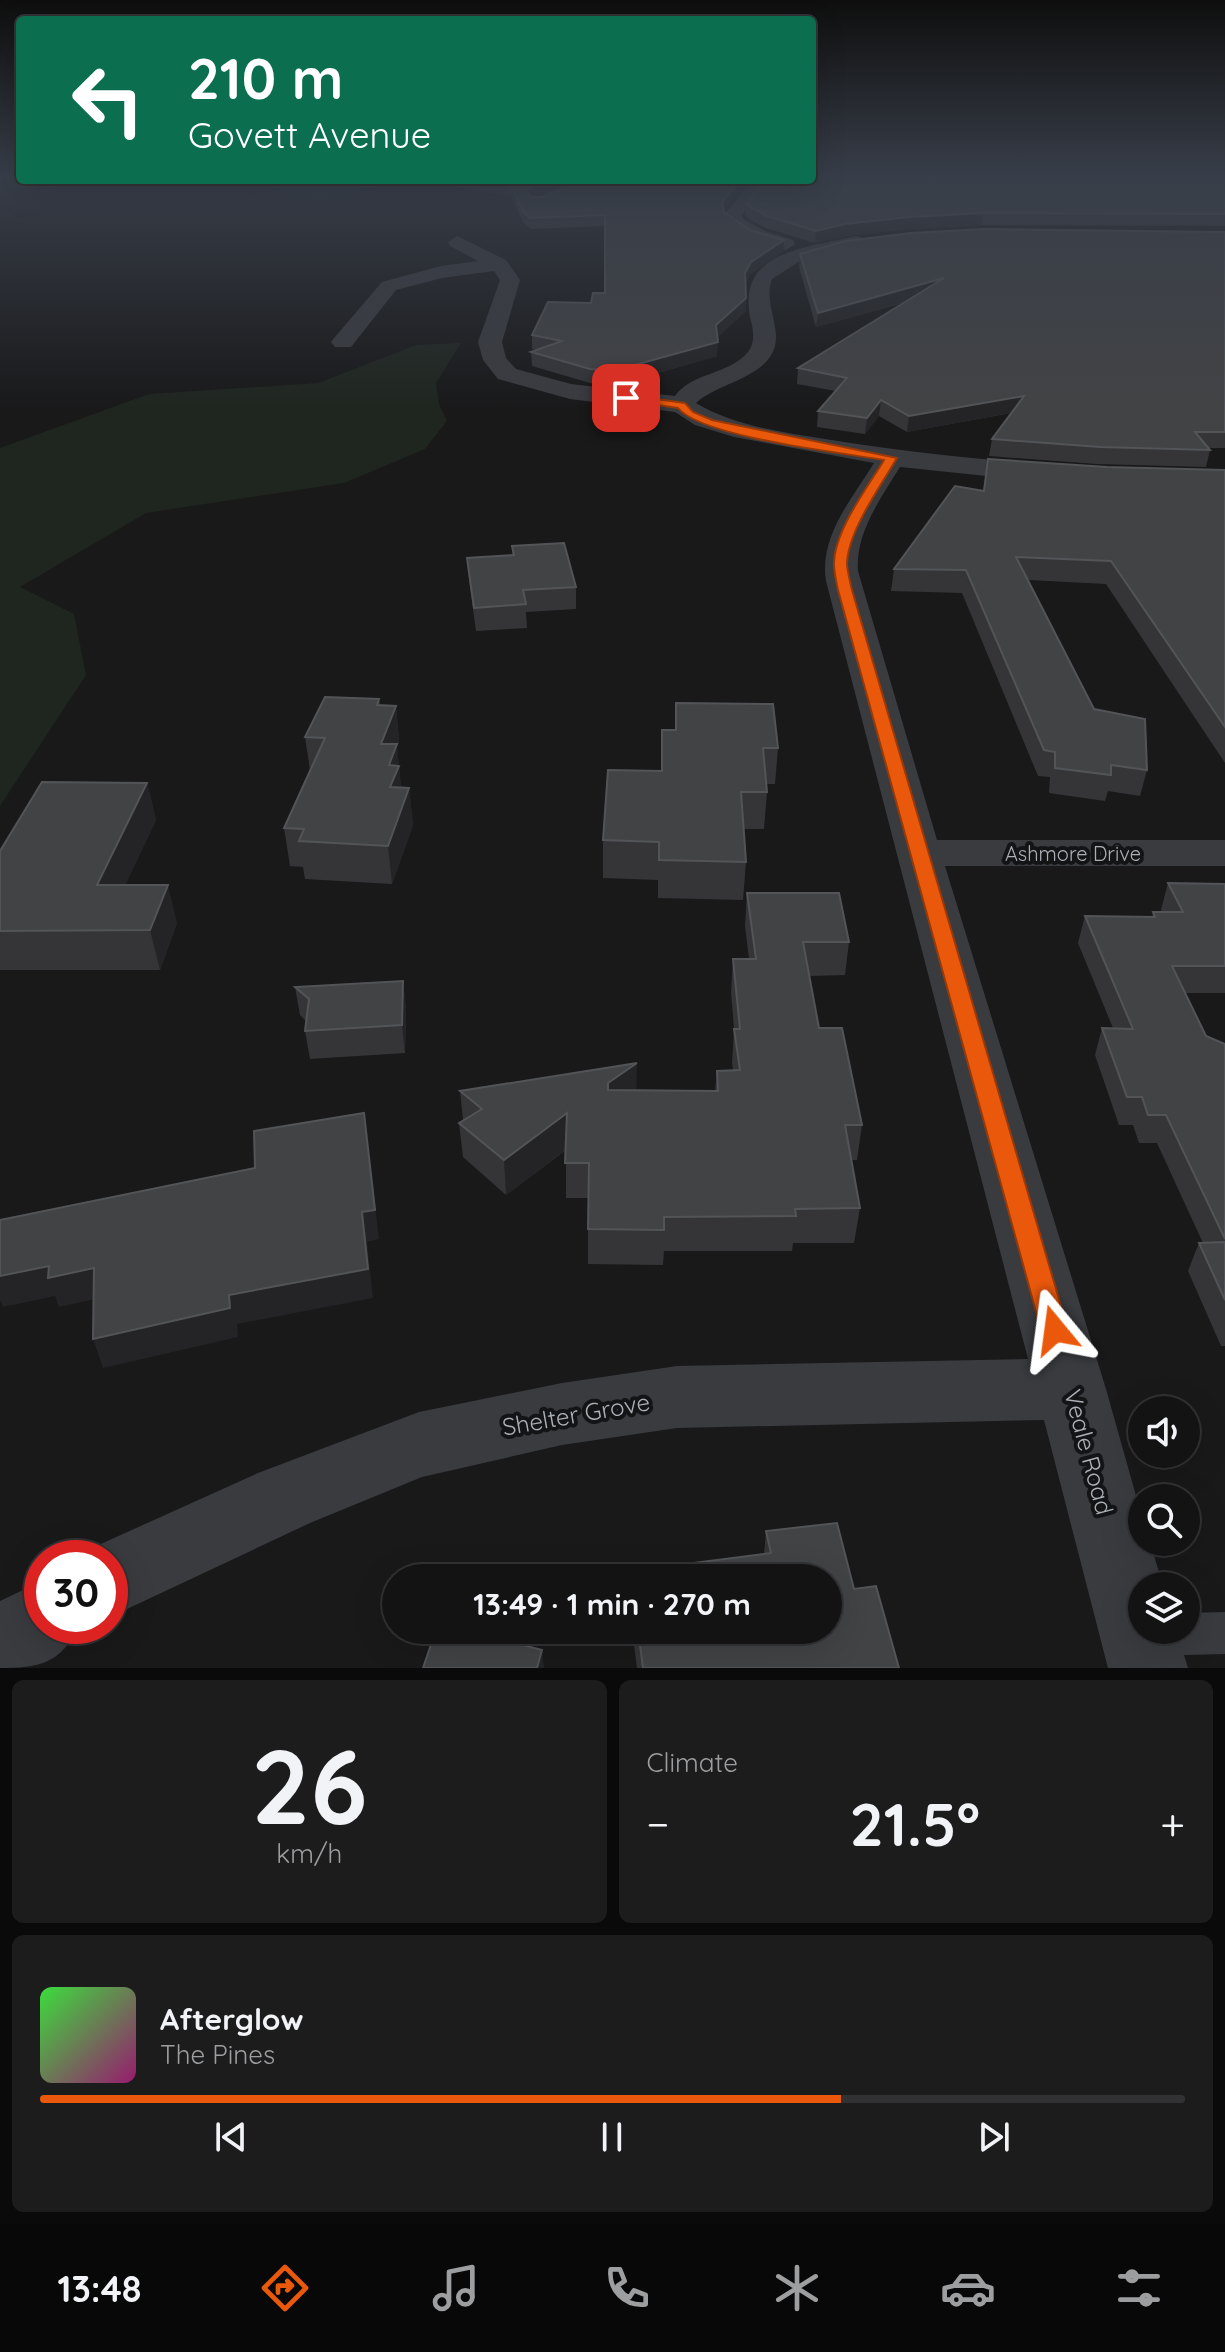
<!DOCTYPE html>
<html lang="en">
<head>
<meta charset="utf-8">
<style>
  body { margin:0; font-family:Quicksand,sans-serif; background:#1c1c1d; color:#f1f3f6; height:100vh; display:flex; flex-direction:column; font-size:30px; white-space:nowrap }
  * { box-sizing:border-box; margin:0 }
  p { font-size:26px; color:#9d9ea0 }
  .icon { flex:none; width:44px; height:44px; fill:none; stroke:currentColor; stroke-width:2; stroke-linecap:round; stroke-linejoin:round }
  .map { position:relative; height:1668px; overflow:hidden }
  .sheet { display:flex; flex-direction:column; gap:12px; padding:12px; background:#0a0a0b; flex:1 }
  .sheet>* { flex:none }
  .guide { position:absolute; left:16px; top:16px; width:800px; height:168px; border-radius:8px; box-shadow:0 8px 32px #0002,0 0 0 2px #323234; background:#0b6e4f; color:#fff; overflow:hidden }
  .tools { position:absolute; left:1128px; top:1396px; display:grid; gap:16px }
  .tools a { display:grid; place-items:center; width:72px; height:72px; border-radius:50%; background:#131314; box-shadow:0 8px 32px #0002,0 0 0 2px #323234; font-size:40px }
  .speed { position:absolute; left:24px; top:1540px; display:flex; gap:16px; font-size:40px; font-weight:700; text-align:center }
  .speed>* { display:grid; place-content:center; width:104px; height:104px; border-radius:50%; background:#131314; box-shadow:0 8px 32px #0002,0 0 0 2px #323234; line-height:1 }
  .speed .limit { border:12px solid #d22; background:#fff; color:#111 }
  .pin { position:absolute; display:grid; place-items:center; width:68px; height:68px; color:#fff; margin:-34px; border-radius:16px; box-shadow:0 4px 12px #0006 }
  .me { position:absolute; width:88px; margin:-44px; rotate:344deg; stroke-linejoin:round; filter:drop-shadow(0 0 6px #0008) }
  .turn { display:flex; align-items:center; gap:28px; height:168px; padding:0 40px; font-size:36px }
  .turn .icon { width:104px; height:104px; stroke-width:2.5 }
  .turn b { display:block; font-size:56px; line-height:68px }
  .big { font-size:60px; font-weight:700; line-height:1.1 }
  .sheet .tile { flex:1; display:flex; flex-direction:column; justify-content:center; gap:12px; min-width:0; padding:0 28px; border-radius:12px; background:#1c1c1d }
  .sheet .dial { align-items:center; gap:0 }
  .dial b { font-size:104px; line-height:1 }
  .song { display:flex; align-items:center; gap:24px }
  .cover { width:96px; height:96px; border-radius:12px; background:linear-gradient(135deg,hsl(120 70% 55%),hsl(320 70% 35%)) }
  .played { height:8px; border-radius:4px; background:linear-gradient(90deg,#ea580c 70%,#323234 70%) }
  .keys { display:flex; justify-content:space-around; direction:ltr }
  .heat { display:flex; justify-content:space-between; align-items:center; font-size:44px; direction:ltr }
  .sheet .tiles { flex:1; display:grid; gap:12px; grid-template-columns:1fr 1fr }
  .tile:last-child { grid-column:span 2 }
  .trip { position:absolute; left:382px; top:1564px; width:460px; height:80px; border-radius:40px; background:#131314; box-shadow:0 8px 32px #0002,0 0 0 2px #323234; font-weight:700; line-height:80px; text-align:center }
  .tab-bar { display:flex; height:128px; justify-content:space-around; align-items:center; background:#080808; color:#9d9ea0 }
  .tab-bar .icon { width:56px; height:56px }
  .tab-bar .selected { color:#ea580c }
  .tab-bar b { font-size:36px; color:#f1f3f6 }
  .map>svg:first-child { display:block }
</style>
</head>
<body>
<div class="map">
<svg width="1225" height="1668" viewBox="0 0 1225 1668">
  <rect width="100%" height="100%" fill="#19191a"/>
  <!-- green -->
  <g fill="#1f251f">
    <polygon points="236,180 405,180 319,199"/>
    <polygon points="461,343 436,383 439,404 447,421 425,449 344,483 146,513 20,587 74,614 86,675 0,806 0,448 149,394 318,383 416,345"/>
  </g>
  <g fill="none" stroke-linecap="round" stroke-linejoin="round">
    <!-- service -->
    <polygon fill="#3a3b3f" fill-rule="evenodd" points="1225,1612 1225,1654 1147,1656 1132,1650 1126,1635 1132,1620 1142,1616 1142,1630 1186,1630 1186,1613"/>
    <!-- minor -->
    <g fill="#3a3b3f" fill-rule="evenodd">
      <path d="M990,175L998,180L996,183L762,186L742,215L743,219L765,231L793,240L795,244L786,250C766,245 730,237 724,215L746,188L744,180H812V176Z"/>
      <polygon points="576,180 599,180 543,205 531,205 528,201"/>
      <path d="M457,236L506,260L520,280L502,342L506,358L516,369L571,384L675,396C692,372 729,375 748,352C756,342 753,328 750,317C737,250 808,248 856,236L863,238L865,242L863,246L800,261L772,279C765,299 775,316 776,336C777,377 719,381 696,403C734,426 782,432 825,439C898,451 971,459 1045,464L1055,467L1059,473L1055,479L1045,482L900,467C881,498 855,533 858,571L937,840H1225V866H945L1106,1389L1142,1517V1542H1150L1163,1586H1142V1630H1176L1188,1668H1108L1044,1420L677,1428L562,1445L422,1477L310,1523L110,1617V1558H81L83,1552L258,1473L419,1412L562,1383L677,1366L1028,1359L826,581C819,536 852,499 874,463L734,437L695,425L675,412L570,399L498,379L483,360L478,342L500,280L494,271L442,278L396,290L351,347H335L331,342L335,337L382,282L441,266L478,261L450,246L448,242Z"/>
      <path d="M42,1581V1626H78C62,1664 38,1668 0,1668V1601Z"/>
    </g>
  </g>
  <!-- wall -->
  <g fill="#353538">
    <polygon points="1225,175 1225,226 981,225 908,229 844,236 815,243 766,228 746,217 746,205 931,185"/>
    <polygon points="462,180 569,180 532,197 743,187 723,211 750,230 784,240 783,252 750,274 746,283 746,311 717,337 717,356 613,386 590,383 532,366 531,352 538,350 532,349 532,335 591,303 605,293 605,226 531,229 523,222 511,196 462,188"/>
    <polygon points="1225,232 1225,448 1209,448 1210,450 1206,467 1097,464 989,456 992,439 1011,413 907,432 879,416 865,434 817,427 818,411 836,391 797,384 798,368 906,302 816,327 799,267 800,254"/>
    <polygon points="988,459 1107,467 1225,470 1225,763 1106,584 1028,580 1094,709 1147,770 1140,796 1108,791 1105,801 1049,793 1050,777 1038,776 962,593 891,591 894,569 983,491"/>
    <polygon points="512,546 576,587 576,609 526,612 527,628 476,631 469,580 467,558 512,556"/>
    <polygon points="379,699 380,705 396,706 399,741 397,747 401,788 409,788 413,825 392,884 305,879 303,867 290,866 284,828 310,770 305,737"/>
    <polygon points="676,703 778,748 775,784 766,784 767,792 764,829 743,829 746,862 743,900 658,898 658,880 603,878 603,840 661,771 675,730"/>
    <polygon points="147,783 156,820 125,885 177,923 160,970 0,970 0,851"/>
    <polygon points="1168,883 1225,884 1225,993 1185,993 1206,1036 1225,1044 1225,1346 1221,1346 1188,1271 1199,1243 1203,1243 1157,1143 1139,1143 1133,1125 1119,1125 1095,1055 1102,1028 1113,1028 1078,943 1085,916 1152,917 1153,912 1162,912 1161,910"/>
    <polygon points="747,893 849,942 845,975 809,976 819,1028 862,1125 857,1160 851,1160 860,1208 854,1243 793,1243 792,1251 664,1251 663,1265 588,1264 588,1198 566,1198 566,1150 506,1195 463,1157 459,1123 463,1120 460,1091 715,1091 717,1071 733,1070 732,1063 734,1029 731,992 733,959 749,959 745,926"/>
    <polygon points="403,981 406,1009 405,1053 310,1059 305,1031 306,1021 300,1015 295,987"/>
    <polygon points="766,1531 854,1589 899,1668 637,1668 632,1630 828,1630 828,1578 629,1578 630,1571 764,1554"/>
  </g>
  <!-- shaded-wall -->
  <g fill="#242426">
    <polygon points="546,180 569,180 525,200 525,190"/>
    <polygon points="741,180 743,180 743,187 722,213 722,202"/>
    <polygon points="983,213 981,225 908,229 844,236 815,243 816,231 845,224 909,217"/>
    <polygon points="784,240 783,252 750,274 744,286 745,273 751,262"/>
    <polygon points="944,278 942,291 816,327 818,313"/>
    <polygon points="746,298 746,311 716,339 716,325"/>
    <polygon points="718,342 717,356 613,386 613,371"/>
    <polygon points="1024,396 1021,411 907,432 909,416"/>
    <polygon points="881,400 879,416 865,434 867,418"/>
    <polygon points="396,706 399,741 397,747 403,802 394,824 381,744"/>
    <polygon points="147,783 156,820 107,924 97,885"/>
    <polygon points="409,788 413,825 392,884 388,846"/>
    <polygon points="168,885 177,923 160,970 150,930"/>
    <polygon points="403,981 406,1009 405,1053 402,1025"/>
    <polygon points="637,1063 636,1097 609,1118 608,1083"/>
    <polygon points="364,1113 379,1239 367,1242 373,1298 237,1324 238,1337 103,1368 93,1339 229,1295 362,1212"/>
    <polygon points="567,1113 568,1148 506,1195 504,1160"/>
    <polygon points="49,1266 94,1268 104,1297 59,1307 55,1296 3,1307 0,1300 0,1276"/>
    <polygon points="542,1650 544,1668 537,1668"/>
  </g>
  <!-- building -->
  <g fill="#424345" stroke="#525457" stroke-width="2">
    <polygon points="1225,175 1225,214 983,213 909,217 845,224 816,231 767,216 746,205 763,180 812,180 812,178 926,177 931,185 933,177"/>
    <polygon points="478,180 546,180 525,190 531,197 543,197 583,180 741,180 722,202 724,212 750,230 784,240 751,262 745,273 746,298 716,325 718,342 613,371 590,369 531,352 562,341 532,335 548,302 591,303 593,293 605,293 605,215 530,218 523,211 510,185"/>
    <polygon points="984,229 1225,232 1225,432 1195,432 1210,450 1100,447 992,439 1024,396 909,416 881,400 867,418 818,411 847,378 798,368 944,278 818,313 800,254 846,241 911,233"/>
    <polygon points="988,459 1107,467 1225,470 1225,727 1111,561 1016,557 1094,709 1145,719 1147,770 1111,765 1111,775 1055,768 1055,752 1044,750 966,570 894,569 955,486 984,491"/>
    <polygon points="564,543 576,587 523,590 526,604 474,608 467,558 514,555 512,546"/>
    <polygon points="325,697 379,699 377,705 396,706 381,744 397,744 389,765 399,766 390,787 409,788 388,846 299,841 304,829 284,828 325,738 305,737"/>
    <polygon points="676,703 773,704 778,748 763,748 767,792 741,792 746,862 659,860 659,842 603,840 608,770 662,771 662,730 676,730"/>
    <polygon points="42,782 147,783 97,885 168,885 150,930 0,931 0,851"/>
    <polygon points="1168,883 1225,884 1225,966 1172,966 1206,1036 1225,1044 1225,1239 1166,1115 1148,1115 1142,1097 1127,1097 1102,1028 1133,1029 1085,916 1155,917 1153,912 1183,912"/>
    <polygon points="747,893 839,893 849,942 803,942 819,1028 842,1028 862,1125 845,1125 860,1208 795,1209 796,1216 664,1217 664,1230 588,1229 589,1163 565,1163 567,1113 504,1160 459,1123 482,1109 460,1091 637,1063 608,1083 608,1090 718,1091 717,1071 740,1070 734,1029 740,1029 733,959 756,959"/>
    <polygon points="403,981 402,1025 305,1031 309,999 295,987"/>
    <polygon points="364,1113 375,1210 362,1212 368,1269 229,1295 230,1308 93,1339 94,1268 48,1278 49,1266 0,1276 0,1220 255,1168 254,1131"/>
    <polygon points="1225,1242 1225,1300 1199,1243"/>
    <polygon points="837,1523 854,1589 876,1586 899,1668 643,1668 638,1630 828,1630 828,1578 631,1578 630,1571 771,1553 766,1531"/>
    <polygon points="436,1630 464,1630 542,1650 537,1668 423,1668"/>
  </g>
  <!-- sky -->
  <linearGradient id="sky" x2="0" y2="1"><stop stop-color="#0e0e0e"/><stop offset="0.43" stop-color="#383e49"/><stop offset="1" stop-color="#383e49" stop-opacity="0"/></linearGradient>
  <rect width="1225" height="409" fill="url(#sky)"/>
  <!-- route -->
  <path fill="#ea580c" stroke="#983908" stroke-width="2" d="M626,395L685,403L693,412L712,420L897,458C881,486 847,532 847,565C848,573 850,582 852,590L1068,1330L1064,1338L1055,1341L1045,1338L1041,1330L838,590C836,581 834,572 834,564C834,531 867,488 884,460C843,453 701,437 678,408L622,400V396Z"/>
  <g text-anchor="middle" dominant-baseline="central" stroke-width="8" stroke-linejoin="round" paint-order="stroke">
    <!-- street labels -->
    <g font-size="20" fill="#acb1b8" stroke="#131415">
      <text x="1073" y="853">Ashmore Drive</text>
    </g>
    <!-- near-street labels -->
    <g font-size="24" fill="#acb1b8" stroke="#131415">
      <text transform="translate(576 1414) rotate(-10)">Shelter Grove</text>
      <text transform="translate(1089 1452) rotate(75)">Veale Road</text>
    </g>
  </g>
</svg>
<div class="tools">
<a><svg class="icon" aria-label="sound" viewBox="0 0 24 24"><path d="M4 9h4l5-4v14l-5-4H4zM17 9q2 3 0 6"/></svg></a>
<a><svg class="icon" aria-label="search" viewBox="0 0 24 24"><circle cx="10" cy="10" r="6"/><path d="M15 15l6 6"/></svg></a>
<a><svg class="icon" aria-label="layers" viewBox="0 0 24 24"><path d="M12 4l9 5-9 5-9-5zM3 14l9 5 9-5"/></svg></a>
</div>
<div class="speed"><div class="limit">30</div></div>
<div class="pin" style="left:626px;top:398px;background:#d93025"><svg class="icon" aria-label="arrive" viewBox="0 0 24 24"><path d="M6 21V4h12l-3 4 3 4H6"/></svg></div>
<svg class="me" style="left:1055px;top:1330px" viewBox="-20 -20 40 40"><path d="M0-17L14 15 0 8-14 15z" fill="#ea580c" stroke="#fff" stroke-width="4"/></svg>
<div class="trip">13:49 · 1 min · 270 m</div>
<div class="guide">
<div class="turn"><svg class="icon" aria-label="left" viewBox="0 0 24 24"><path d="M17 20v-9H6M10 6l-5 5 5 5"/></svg><div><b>210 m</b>Govett Avenue</div></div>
</div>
</div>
<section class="sheet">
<div class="tiles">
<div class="tile dial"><b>26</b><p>km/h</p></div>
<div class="tile"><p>Climate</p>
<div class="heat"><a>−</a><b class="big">21.5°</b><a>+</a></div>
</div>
<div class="tile">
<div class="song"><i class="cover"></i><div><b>Afterglow</b><p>The Pines</p></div></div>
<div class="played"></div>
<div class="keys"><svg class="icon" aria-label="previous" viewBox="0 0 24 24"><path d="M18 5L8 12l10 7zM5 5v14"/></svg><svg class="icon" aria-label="pause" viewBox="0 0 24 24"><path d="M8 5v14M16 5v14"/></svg><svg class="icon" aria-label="next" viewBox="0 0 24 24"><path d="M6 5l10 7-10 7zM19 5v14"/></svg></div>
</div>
</div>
</section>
<nav class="tab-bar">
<b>13:48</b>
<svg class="icon selected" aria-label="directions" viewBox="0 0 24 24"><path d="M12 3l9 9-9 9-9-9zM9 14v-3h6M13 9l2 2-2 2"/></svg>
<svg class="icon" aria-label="music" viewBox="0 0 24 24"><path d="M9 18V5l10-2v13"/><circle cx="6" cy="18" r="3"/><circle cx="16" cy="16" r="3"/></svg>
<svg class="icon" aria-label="phone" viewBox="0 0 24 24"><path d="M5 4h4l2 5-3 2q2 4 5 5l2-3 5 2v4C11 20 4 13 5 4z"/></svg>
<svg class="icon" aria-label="climate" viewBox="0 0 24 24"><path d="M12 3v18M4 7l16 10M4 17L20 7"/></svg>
<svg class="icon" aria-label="car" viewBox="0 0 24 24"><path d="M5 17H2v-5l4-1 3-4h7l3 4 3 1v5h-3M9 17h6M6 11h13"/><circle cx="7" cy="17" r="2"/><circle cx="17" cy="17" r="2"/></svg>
<svg class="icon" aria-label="filters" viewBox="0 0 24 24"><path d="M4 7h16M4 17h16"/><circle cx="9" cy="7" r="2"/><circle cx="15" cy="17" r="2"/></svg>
</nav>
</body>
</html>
